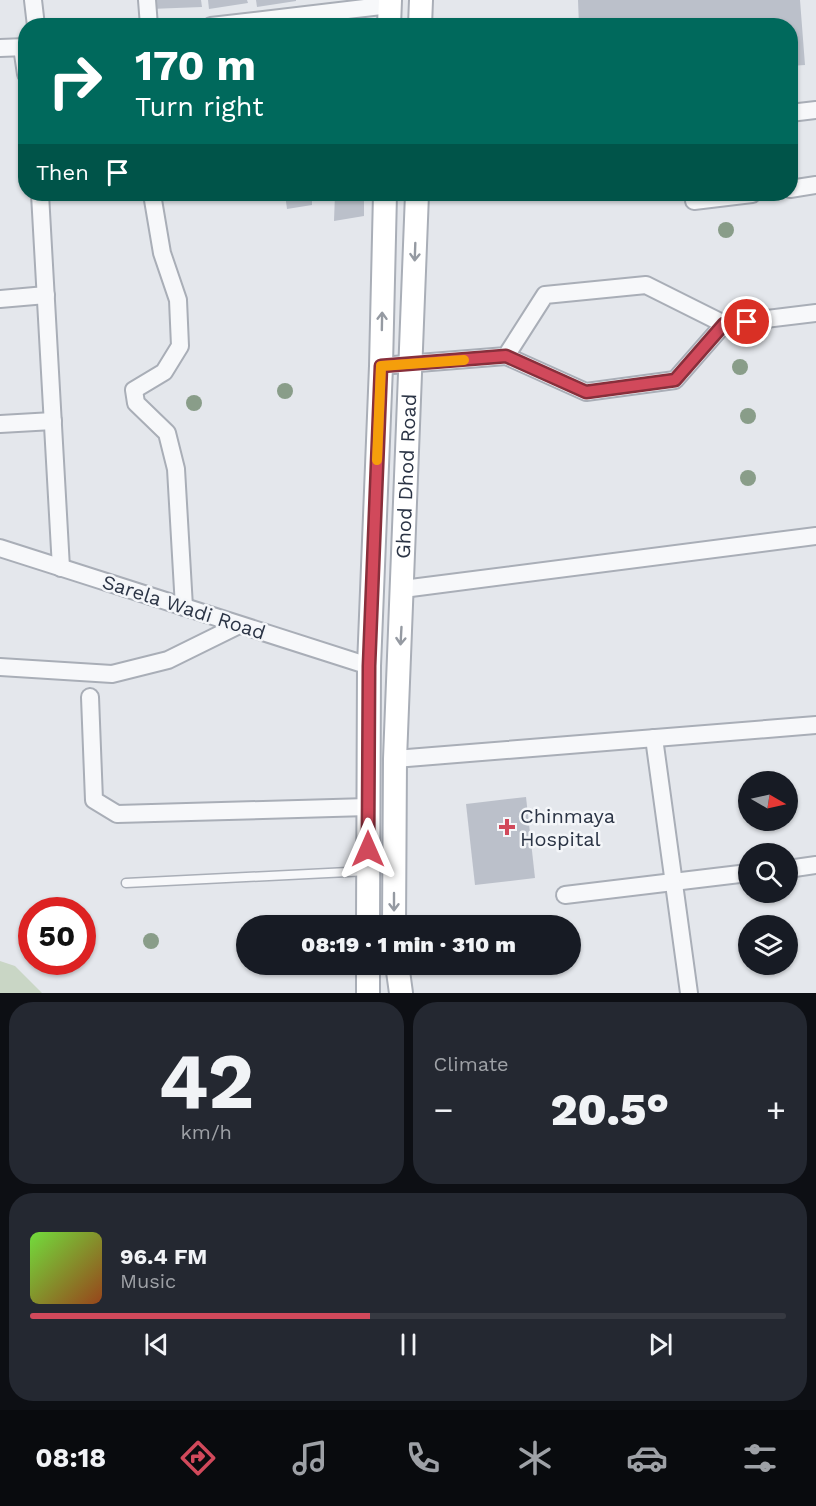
<!DOCTYPE html>
<html lang="en">
<head>
<meta charset="utf-8">
<style>
  body { margin:0; font-family:"Work Sans",sans-serif; background:#242831; color:#f1f3f6; height:100vh; display:flex; flex-direction:column; font-size:22px; white-space:nowrap }
  * { box-sizing:border-box; margin:0 }
  p { font-size:20px; color:#9ea1a6 }
  .icon { flex:none; width:33px; height:33px; fill:none; stroke:currentColor; stroke-width:2; stroke-linecap:round; stroke-linejoin:round }
  .map { position:relative; height:993px; overflow:hidden }
  .drawer { display:flex; flex-direction:column; gap:9px; padding:9px; background:#0d0f14; flex:1 }
  .drawer>* { flex:none }
  .top-card { position:absolute; left:18px; top:18px; width:780px; height:183px; border-radius:24px; box-shadow:0 2px 4px #0004; background:#00695c; color:#fff; overflow:hidden }
  .needle { width:39px; rotate:99deg }
  .fabs { position:absolute; left:738px; top:771px; display:grid; gap:12px }
  .fabs a { display:grid; place-items:center; width:60px; height:60px; border-radius:50%; background:#171b24; box-shadow:0 2px 4px #0004; font-size:30px }
  .speed { position:absolute; left:18px; top:897px; display:flex; gap:12px; font-size:30px; font-weight:700; text-align:center }
  .speed>* { display:grid; place-content:center; width:78px; height:78px; border-radius:50%; background:#171b24; box-shadow:0 2px 4px #0004; line-height:1 }
  .speed .limit { border:9px solid #d22; background:#fff; color:#111 }
  .pin { position:absolute; display:grid; place-items:center; width:51px; height:51px; color:#fff; margin:-26px; border:3px solid #fff; border-radius:50%; box-shadow:0 2px 6px #0007 }
  .me { position:absolute; width:66px; margin:-33px; rotate:0deg; stroke-linejoin:round; filter:drop-shadow(0 0 4px #0008) }
  .turn { display:flex; align-items:center; gap:21px; height:126px; padding:0 18px; font-size:27px }
  .turn .icon { width:78px; height:78px; stroke-width:2.5 }
  .turn b { display:block; font-size:42px; line-height:51px }
  .then { display:flex; align-items:center; height:57px; padding:0 18px; background:#0003; gap:12px; font-size:22px }
  .big { font-size:45px; font-weight:800; line-height:1.1 }
  .drawer .card { flex:1; display:flex; flex-direction:column; justify-content:center; gap:9px; min-width:0; padding:0 21px; border-radius:24px; background:#242831 }
  .drawer .dial { align-items:center; gap:0 }
  .dial b { font-size:78px; line-height:1 }
  .song { display:flex; align-items:center; gap:18px }
  .cover { width:72px; height:72px; border-radius:9px; background:linear-gradient(135deg,hsl(100 70% 55%),hsl(20 70% 35%)) }
  .played { height:6px; border-radius:3px; background:linear-gradient(90deg,#d1495b 45%,#363941 45%) }
  .keys { display:flex; justify-content:space-around; direction:ltr }
  .heat { display:flex; justify-content:space-between; align-items:center; font-size:33px; direction:ltr }
  .drawer .tiles { flex:1; display:grid; gap:9px; grid-template-columns:1fr 1fr }
  .card:last-child { grid-column:span 2 }
  .trip { position:absolute; left:236px; top:915px; width:345px; height:60px; border-radius:30px; background:#171b24; box-shadow:0 2px 4px #0004; font-weight:800; line-height:60px; text-align:center }
  .menu { display:flex; height:96px; justify-content:space-around; align-items:center; background:#090b0e; color:#9ea1a6 }
  .menu .icon { width:42px; height:42px }
  .menu .current { color:#d1495b }
  .menu b { font-size:27px; color:#f1f3f6 }
  .map>svg:first-child { display:block }
</style>
</head>
<body>
<div class="map">
<svg width="816" height="993" viewBox="0 0 816 993">
  <rect width="100%" height="100%" fill="#e4e7ec"/>
  <!-- green -->
  <polygon fill="#c9d6c5" points="0,961 15,966 42,993 0,993"/>
  <!-- building -->
  <g fill="#bbc0ca">
    <polygon points="150,0 201,0 202,7 150,9"/>
    <polygon points="208,0 247,0 248,3 209,9"/>
    <polygon points="256,0 296,0 296,1 257,7"/>
    <polygon points="578,0 800,0 805,65 790,66 790,26 579,26"/>
    <polygon points="285,194 312,194 312,205 287,209"/>
    <polygon points="335,194 364,194 364,216 334,221"/>
    <polygon points="526,797 535,878 475,885 466,804"/>
  </g>
  <g fill="none" stroke-linecap="round" stroke-linejoin="round">
    <!-- service casing -->
    <g stroke="#a9aeb7" stroke-width="11">
      <polyline id="service" points="126,883 368,871"/>
    </g>
    <!-- minor casing -->
    <g stroke="#a9aeb7" stroke-width="20">
      <g id="minor">
        <polyline points="33,0 36,26"/>
        <polyline points="147,0 149,26"/>
        <polyline points="211,26 390,5"/>
        <polyline points="22,47 26,74"/>
        <polyline points="0,48 26,47"/>
        <polyline points="790,113 816,110"/>
        <polyline points="790,189 816,185"/>
        <polyline points="40,194 61,568"/>
        <polyline points="152,194 162,253 178,300 180,346 164,372 134,390 136,403 167,433 176,469 184,607"/>
        <polyline points="694,201 752,194"/>
        <polyline points="0,299 46,295"/>
        <polyline points="506,356 586,392 675,380 724,324"/>
        <polyline points="381,366 506,356 545,295 646,285 724,324 816,313"/>
        <polyline points="0,424 53,421"/>
        <polyline points="0,548 369,666"/>
        <polyline points="403,589 816,536"/>
        <polyline points="0,667 112,674 168,660 239,625"/>
        <polyline points="90,697 94,800 117,814 368,807"/>
        <polyline points="654,738 689,993"/>
        <polyline points="395,759 816,725"/>
        <polyline points="788,869 816,865"/>
        <polyline points="565,895 748,873"/>
      </g>
    </g>
    <!-- secondary casing -->
    <g stroke="#a9aeb7" stroke-width="26">
      <g id="secondary">
        <polyline points="389,26 390,0"/>
        <polyline points="420,26 421,0"/>
        <polyline points="368,926 369,666 381,366 385,194"/>
        <path id="s1" d="M394,926L395,759L417,194"/>
        <polyline points="397,964 401,993"/>
        <polyline points="368,993 368,964"/>
      </g>
    </g>
    <!-- service -->
    <use href="#service" stroke="#f7f8fa" stroke-width="8"/>
    <!-- minor -->
    <use href="#minor" stroke="#f7f8fa" stroke-width="16"/>
    <!-- secondary -->
    <use href="#secondary" stroke="#fff" stroke-width="22"/>
  </g>
  <!-- trees -->
  <g fill="#899d89">
    <circle cx="726" cy="230" r="8"/>
    <circle cx="740" cy="367" r="8"/>
    <circle cx="285" cy="391" r="8"/>
    <circle cx="194" cy="403" r="8"/>
    <circle cx="748" cy="416" r="8"/>
    <circle cx="748" cy="478" r="8"/>
    <circle cx="151" cy="941" r="8"/>
  </g>
  <!-- one-way arrows -->
  <defs><path id="oneway-shaft" d="M-6 0H5M1.5-3L5.5 0L1.5 3" fill="none" stroke-width="1.6" stroke-linecap="round" stroke-linejoin="round" transform="scale(1.5)"/></defs>
  <g stroke="#959aa2">
    <use href="#oneway-shaft" transform="translate(415 252) rotate(92)"/>
    <use href="#oneway-shaft" transform="translate(382 321) rotate(-89)"/>
    <use href="#oneway-shaft" transform="translate(401 636) rotate(93)"/>
    <use href="#oneway-shaft" transform="translate(394 902) rotate(90)"/>
  </g>
  <g fill="none" stroke-linecap="round" stroke-linejoin="round">
    <!-- route casing -->
    <g stroke="#882f3b" stroke-width="15">
      <polyline id="route" points="368,849 369,666 381,366 506,356 586,392 675,380 724,324 747,322"/>
    </g>
    <!-- route -->
    <use href="#route" stroke="#d1495b" stroke-width="10"/>
    <!-- slow -->
    <polyline stroke="#f59e0b" stroke-width="10" points="377,460 381,366 464,360"/>
  </g>
  <!-- markers -->
  <path fill="#d1495b" stroke="#f4f6f9" stroke-width="2" d="M504 818h6v6h6v6h-6v6h-6v-6h-6v-6h6z"/>
  <g text-anchor="middle" dominant-baseline="central" stroke-width="5" stroke-linejoin="round" paint-order="stroke">
    <!-- street labels -->
    <g font-size="20" fill="#2b3445" stroke="#f4f6f9">
      <text stroke="none"><textPath href="#s1" startOffset="450">Ghod Dhod Road</textPath></text>
      <text transform="translate(184 607) rotate(18)">Sarela Wadi Road</text>
    </g>
    <!-- poi labels -->
    <g font-size="20" fill="#2b3445" stroke="#f4f6f9" text-anchor="start">
      <text x="520" y="816">Chinmaya<tspan x="520" dy="23">Hospital</tspan></text>
    </g>
  </g>
</svg>
<div class="fabs">
<a><svg class="needle" viewBox="-14 -14 28 28"><path d="M0-13l5 13h-10z" fill="#e53935"/><path d="M0 13l5-13h-10z" fill="#9ea1a6"/></svg></a>
<a><svg class="icon" aria-label="search" viewBox="0 0 24 24"><circle cx="10" cy="10" r="6"/><path d="M15 15l6 6"/></svg></a>
<a><svg class="icon" aria-label="layers" viewBox="0 0 24 24"><path d="M12 4l9 5-9 5-9-5zM3 14l9 5 9-5"/></svg></a>
</div>
<div class="speed"><div class="limit">50</div></div>
<div class="pin" style="left:747px;top:322px;background:#d93025"><svg class="icon" aria-label="arrive" viewBox="0 0 24 24"><path d="M6 21V4h12l-3 4 3 4H6"/></svg></div>
<svg class="me" style="left:368px;top:849px" viewBox="-20 -20 40 40"><path d="M0-17L14 15 0 8-14 15z" fill="#d1495b" stroke="#fff" stroke-width="4"/></svg>
<div class="trip">08:19 · 1 min · 310 m</div>
<div class="top-card">
<div class="turn"><svg class="icon" aria-label="right" viewBox="0 0 24 24"><path d="M7 20v-9h11M14 6l5 5-5 5"/></svg><div><b>170 m</b>Turn right</div></div>
<div class="then">Then<svg class="icon" aria-label="arrive" viewBox="0 0 24 24"><path d="M6 21V4h12l-3 4 3 4H6"/></svg></div>
</div>
</div>
<section class="drawer">
<div class="tiles">
<div class="card dial"><b>42</b><p>km/h</p></div>
<div class="card"><p>Climate</p>
<div class="heat"><a>−</a><b class="big">20.5°</b><a>+</a></div>
</div>
<div class="card">
<div class="song"><i class="cover"></i><div><b>96.4 FM</b><p>Music</p></div></div>
<div class="played"></div>
<div class="keys"><svg class="icon" aria-label="previous" viewBox="0 0 24 24"><path d="M18 5L8 12l10 7zM5 5v14"/></svg><svg class="icon" aria-label="pause" viewBox="0 0 24 24"><path d="M8 5v14M16 5v14"/></svg><svg class="icon" aria-label="next" viewBox="0 0 24 24"><path d="M6 5l10 7-10 7zM19 5v14"/></svg></div>
</div>
</div>
</section>
<nav class="menu">
<b>08:18</b>
<svg class="icon current" aria-label="directions" viewBox="0 0 24 24"><path d="M12 3l9 9-9 9-9-9zM9 14v-3h6M13 9l2 2-2 2"/></svg>
<svg class="icon" aria-label="music" viewBox="0 0 24 24"><path d="M9 18V5l10-2v13"/><circle cx="6" cy="18" r="3"/><circle cx="16" cy="16" r="3"/></svg>
<svg class="icon" aria-label="phone" viewBox="0 0 24 24"><path d="M5 4h4l2 5-3 2q2 4 5 5l2-3 5 2v4C11 20 4 13 5 4z"/></svg>
<svg class="icon" aria-label="climate" viewBox="0 0 24 24"><path d="M12 3v18M4 7l16 10M4 17L20 7"/></svg>
<svg class="icon" aria-label="car" viewBox="0 0 24 24"><path d="M5 17H2v-5l4-1 3-4h7l3 4 3 1v5h-3M9 17h6M6 11h13"/><circle cx="7" cy="17" r="2"/><circle cx="17" cy="17" r="2"/></svg>
<svg class="icon" aria-label="filters" viewBox="0 0 24 24"><path d="M4 7h16M4 17h16"/><circle cx="9" cy="7" r="2"/><circle cx="15" cy="17" r="2"/></svg>
</nav>
</body>
</html>
